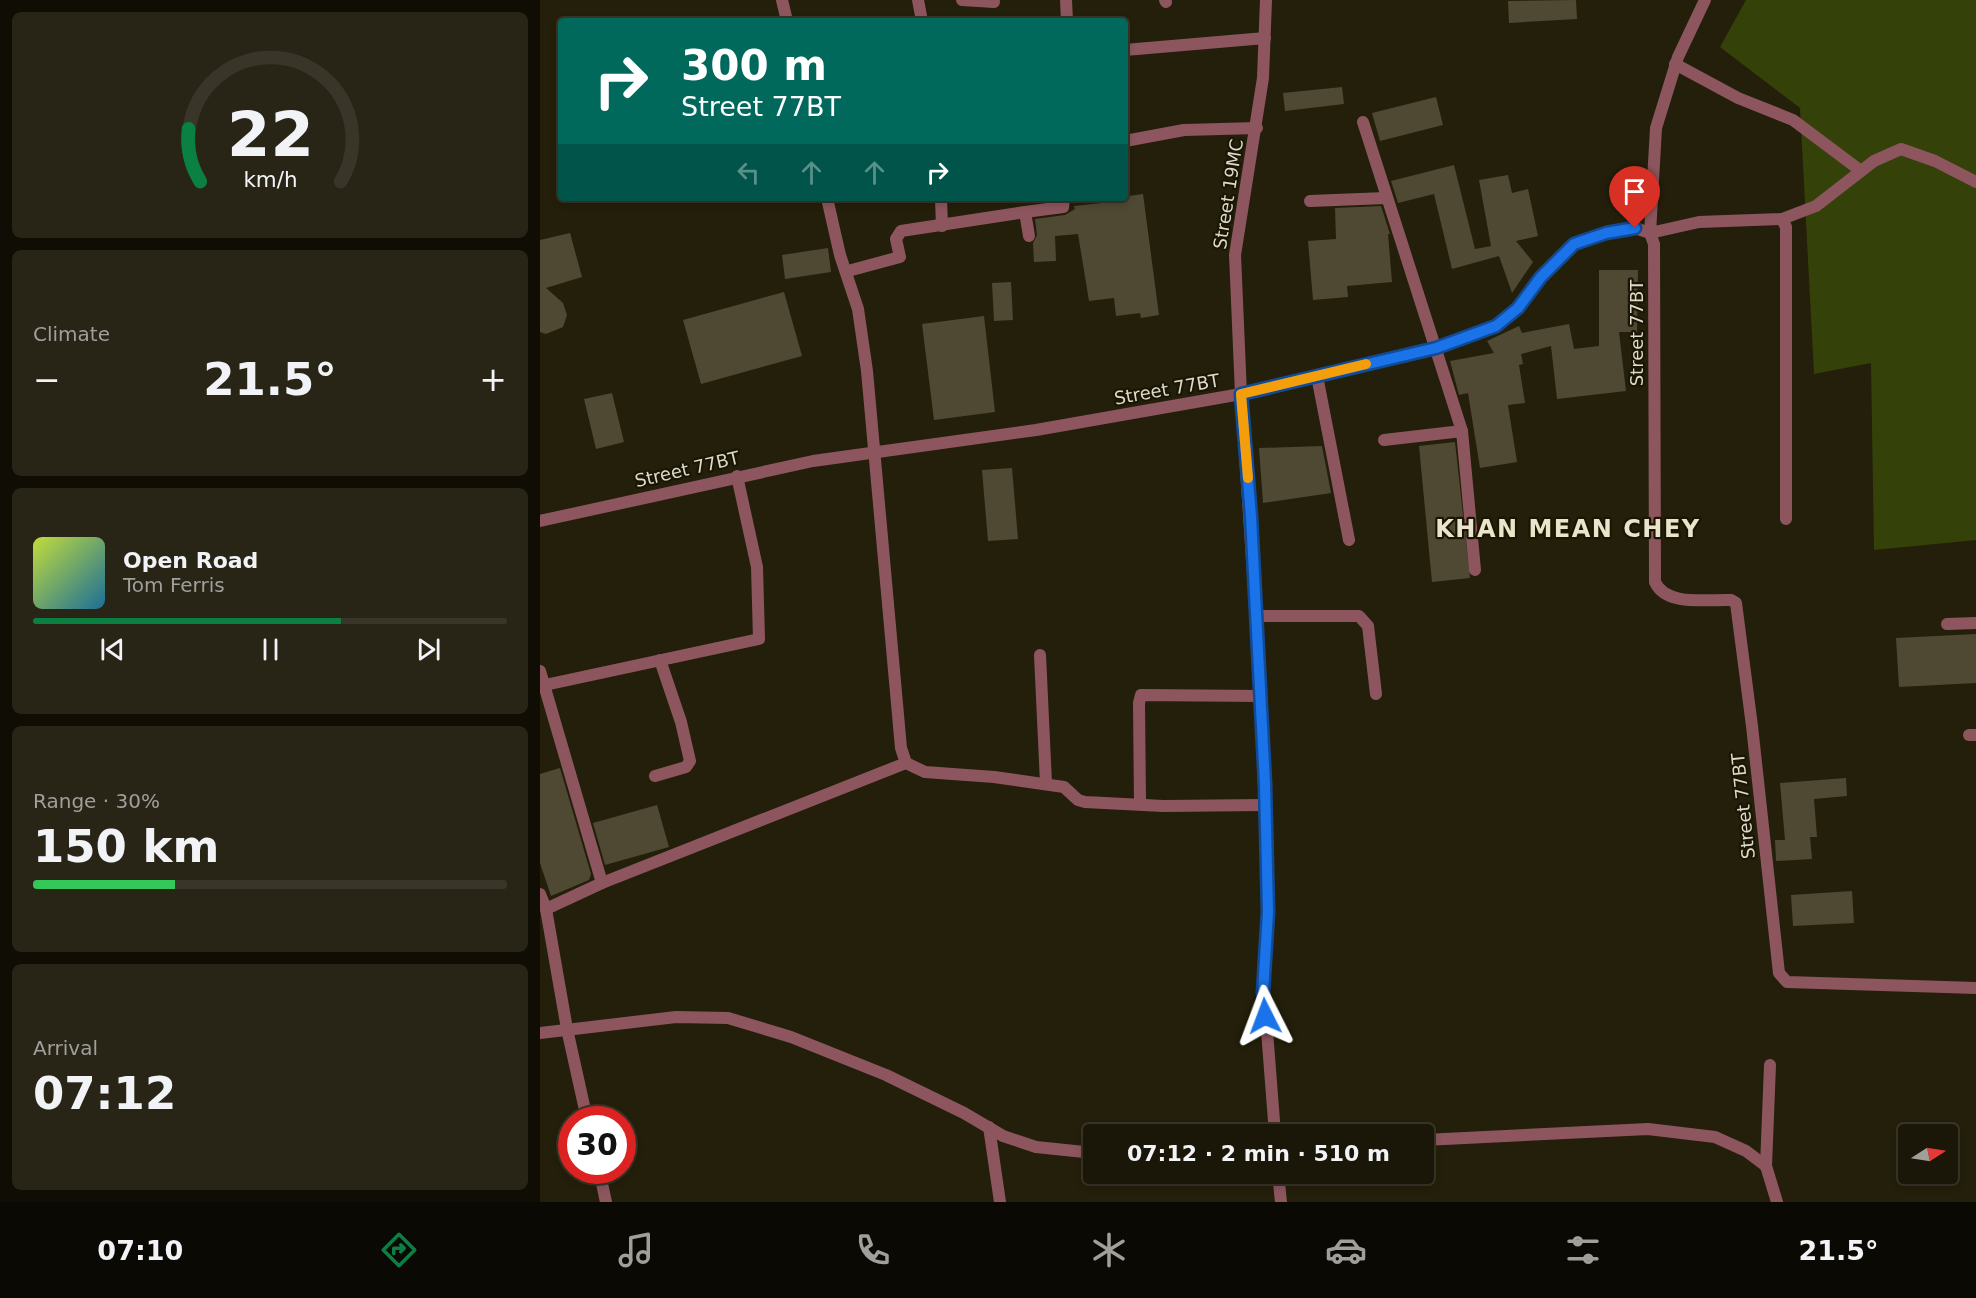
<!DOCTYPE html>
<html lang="en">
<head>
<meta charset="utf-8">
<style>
  body { margin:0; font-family:"DejaVu Sans",sans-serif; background:#282416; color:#f1f3f6; height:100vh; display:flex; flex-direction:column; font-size:22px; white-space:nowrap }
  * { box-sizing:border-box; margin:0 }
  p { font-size:20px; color:#a09f9c }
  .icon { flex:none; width:33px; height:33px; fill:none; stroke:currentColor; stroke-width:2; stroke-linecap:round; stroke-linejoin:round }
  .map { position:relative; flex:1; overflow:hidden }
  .panel { display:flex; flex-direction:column; gap:12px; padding:12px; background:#0f0d04; width:540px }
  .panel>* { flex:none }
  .hud { position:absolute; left:18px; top:18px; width:570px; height:183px; border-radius:6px; box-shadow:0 3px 9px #0003,0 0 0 2px #393629; background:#00695c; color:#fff; overflow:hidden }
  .needle { width:39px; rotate:78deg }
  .buttons { position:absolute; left:1358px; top:1124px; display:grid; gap:12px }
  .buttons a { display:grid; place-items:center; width:60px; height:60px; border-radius:6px; background:#1b1708; box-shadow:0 3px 9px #0003,0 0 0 2px #393629; font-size:30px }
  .speed { position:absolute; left:18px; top:1106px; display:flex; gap:12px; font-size:30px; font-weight:700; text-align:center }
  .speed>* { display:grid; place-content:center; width:78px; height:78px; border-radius:50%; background:#1b1708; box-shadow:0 3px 9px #0003,0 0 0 2px #393629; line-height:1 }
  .speed .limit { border:9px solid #d22; background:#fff; color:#111 }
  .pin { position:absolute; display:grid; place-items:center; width:51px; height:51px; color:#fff; margin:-62px -26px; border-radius:50% 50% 50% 0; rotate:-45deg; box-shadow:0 0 6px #0007 }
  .pin .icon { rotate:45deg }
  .me { position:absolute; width:66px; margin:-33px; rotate:357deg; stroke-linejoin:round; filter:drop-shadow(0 0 4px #0008) }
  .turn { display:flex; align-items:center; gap:21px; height:126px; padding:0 24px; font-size:27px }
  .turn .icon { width:78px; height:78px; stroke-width:2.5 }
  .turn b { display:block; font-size:42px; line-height:51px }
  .lanes { display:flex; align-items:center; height:57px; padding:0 24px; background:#0003; justify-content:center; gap:30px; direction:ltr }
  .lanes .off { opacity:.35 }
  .big { font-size:45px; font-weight:700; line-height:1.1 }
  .panel .tile { flex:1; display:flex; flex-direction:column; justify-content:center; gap:9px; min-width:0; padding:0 21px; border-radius:9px; background:#282416 }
  .panel .dial { align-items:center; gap:0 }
  .dial svg { height:156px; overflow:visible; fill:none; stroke:#393629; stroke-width:7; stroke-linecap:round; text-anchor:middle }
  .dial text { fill:#f1f3f6; stroke:none }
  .song { display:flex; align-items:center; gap:18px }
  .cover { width:72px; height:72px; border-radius:9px; background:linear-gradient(135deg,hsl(70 70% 55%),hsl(200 70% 35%)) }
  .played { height:6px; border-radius:3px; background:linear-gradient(90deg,#0b8043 65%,#393629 65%) }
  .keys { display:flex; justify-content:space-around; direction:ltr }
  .heat { display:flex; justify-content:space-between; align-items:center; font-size:33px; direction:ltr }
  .charge { height:9px; border-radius:4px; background:linear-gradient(90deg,#34c759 30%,#393629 0) }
  .trip { position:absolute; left:543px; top:1124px; width:351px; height:60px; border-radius:6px; background:#1b1708; box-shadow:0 3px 9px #0003,0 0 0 2px #393629; font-weight:700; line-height:60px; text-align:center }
  .menu { display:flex; height:96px; justify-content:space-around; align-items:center; background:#0b0903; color:#a09f9c }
  .menu .icon { width:42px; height:42px }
  .menu .on { color:#0b8043 }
  .menu b { font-size:27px; color:#f1f3f6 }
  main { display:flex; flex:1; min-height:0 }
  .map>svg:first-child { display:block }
</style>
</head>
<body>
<main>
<section class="panel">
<div class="tile dial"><svg viewBox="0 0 100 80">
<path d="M14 69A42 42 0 1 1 86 69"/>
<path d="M14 69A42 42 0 0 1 8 42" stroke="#0b8043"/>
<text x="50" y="56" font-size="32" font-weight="700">22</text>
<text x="50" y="72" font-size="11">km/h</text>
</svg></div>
<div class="tile"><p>Climate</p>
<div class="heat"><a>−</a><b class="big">21.5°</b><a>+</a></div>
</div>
<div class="tile">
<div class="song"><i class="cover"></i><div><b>Open Road</b><p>Tom Ferris</p></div></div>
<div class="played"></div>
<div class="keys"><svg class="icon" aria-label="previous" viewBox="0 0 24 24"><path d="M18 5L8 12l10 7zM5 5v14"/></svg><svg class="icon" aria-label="pause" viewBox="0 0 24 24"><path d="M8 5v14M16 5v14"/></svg><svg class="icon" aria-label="next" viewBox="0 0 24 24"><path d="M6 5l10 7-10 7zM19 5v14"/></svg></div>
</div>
<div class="tile"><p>Range · 30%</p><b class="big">150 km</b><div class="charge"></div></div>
<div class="tile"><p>Arrival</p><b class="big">07:12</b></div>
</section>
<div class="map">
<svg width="1436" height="1202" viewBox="0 0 1436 1202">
  <rect width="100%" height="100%" fill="#241f0a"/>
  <!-- green -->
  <polygon fill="#344108" points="1206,0 1436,0 1436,540 1334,550 1331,363 1274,374 1260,108 1180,47"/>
  <!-- building -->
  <g fill="#4f4933">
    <polygon points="1036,0 1037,19 969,23 968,1"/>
    <polygon points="802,87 804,104 745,111 743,93"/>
    <polygon points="896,97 903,125 840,141 832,113"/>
    <polygon points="914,165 935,249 951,246 939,180 968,175 972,193 988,189 998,236 976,241 993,262 972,293 959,256 912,269 894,194 858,203 851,181"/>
    <polygon points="603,194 619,315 601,318 600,313 576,316 574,298 549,301 538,234 515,236 516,261 494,262 493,243 497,235 495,219 525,215 535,209 534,206 562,203 561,200"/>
    <polygon points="841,206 850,234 848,234 852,282 807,286 808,297 773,300 768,241 796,239 795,208"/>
    <polygon points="30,233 42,277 6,288 23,303 27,315 23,327 6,334 0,332 0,240"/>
    <polygon points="288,248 291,272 245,279 242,255"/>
    <polygon points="1059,270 1098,270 1097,332 1079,332 1086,391 1017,399 1011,346 981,354 983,364 979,365 985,403 968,405 977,462 940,468 928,393 919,395 910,361 954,353 947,341 979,326 982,333 1029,324 1034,349 1059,346"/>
    <polygon points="471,282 473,320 454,321 452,283"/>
    <polygon points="244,292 262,356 161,384 143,320"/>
    <polygon points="444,316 455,412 394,420 382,324"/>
    <polygon points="72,393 84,442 56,449 44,399"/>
    <polygon points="915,442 930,578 892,582 879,446"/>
    <polygon points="782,446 791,493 723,503 719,448"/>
    <polygon points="472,468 478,539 448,541 442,470"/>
    <polygon points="1436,634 1436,683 1359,687 1356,638"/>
    <polygon points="20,768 51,874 49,880 11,896 0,863 0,774"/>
    <polygon points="1306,778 1307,796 1274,799 1277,837 1270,837 1272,859 1236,861 1235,840 1245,840 1240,783"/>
    <polygon points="117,805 129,847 65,865 53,823"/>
    <polygon points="1312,891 1314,923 1253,926 1251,895"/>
  </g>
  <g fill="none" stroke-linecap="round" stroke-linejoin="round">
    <!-- minor -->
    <g stroke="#8d565f" stroke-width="12">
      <polyline points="242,0 247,21"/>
      <polyline points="378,0 382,21"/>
      <polyline points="422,0 454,2"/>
      <polyline points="526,0 527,21"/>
      <polyline points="625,0 626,2"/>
      <polyline points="1165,0 1138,57 1116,128 1110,233 1159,222 1242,219 1276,206 1334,161 1361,149 1395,161 1436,182"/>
      <polyline points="585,50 725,38"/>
      <polyline points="1135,64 1198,98 1253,120 1321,171"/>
      <polyline points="823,122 922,431 935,570"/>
      <polyline points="585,141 644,130 717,128"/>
      <polyline points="287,198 300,255 318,309 327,371 361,748 366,763 385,772 454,777 524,787 538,800 545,802 623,806 725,805"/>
      <polyline points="401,198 402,226"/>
      <polyline points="770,201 846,198"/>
      <polyline points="1242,219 1246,227 1246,519"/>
      <polyline points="489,236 485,212 523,207 524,198"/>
      <polyline points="308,271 360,257 356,239 361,231 485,212"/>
      <polyline points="777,376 809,540"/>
      <polyline points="701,394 721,696 728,912 724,992 735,1134"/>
      <polyline points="844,440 922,431"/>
      <polyline points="717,616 819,616 828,626 836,694"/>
      <polyline points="1407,624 1436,623"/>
      <polyline points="500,655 506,783"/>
      <polyline points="0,671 62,883"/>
      <polyline points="5,685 219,639 217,567 197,476"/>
      <polyline points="1429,735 1436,735"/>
      <polyline points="115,776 146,767 150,761 141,722 120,660"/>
      <polyline points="600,803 599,703 601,695 721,696"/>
      <polyline points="0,894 6,909"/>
      <polyline points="0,1033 136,1017 188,1018 251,1037 346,1075 424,1113 463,1136 496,1147 554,1153"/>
      <polyline points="1230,1065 1226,1166 1237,1202"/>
      <polyline points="47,1119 27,1029 6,909 62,883 366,763"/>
      <polyline points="449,1127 460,1202"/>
      <polyline points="884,1140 1108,1129 1175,1137 1206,1151 1226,1166"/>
      <polyline points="59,1170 66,1202"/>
      <polyline points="738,1173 741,1202"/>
    </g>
    <!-- tertiary -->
    <g stroke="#8d565f" stroke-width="12">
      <polyline points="701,394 695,255 723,78 726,0"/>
      <path d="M0,521L273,461L496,430L701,394L896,348L956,326L978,308L1001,277L1034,244L1066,233L1095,228L1110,233L1114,244L1115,582C1126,607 1169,599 1191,600L1196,603L1212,726L1239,973L1247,982L1436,988"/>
    </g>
  </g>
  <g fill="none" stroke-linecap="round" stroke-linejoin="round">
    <!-- route casing -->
    <g stroke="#114b97" stroke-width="15">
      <polyline id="route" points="725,1016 723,992 728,912 725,784 711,517 701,394 896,348 956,326 978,308 1001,277 1034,244 1066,233 1095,228"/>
    </g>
    <!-- route -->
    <use href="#route" stroke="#1a73e8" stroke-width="10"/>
    <!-- slow -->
    <polyline stroke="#f59e0b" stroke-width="10" points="708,478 701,394 826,364"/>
  </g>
  <g text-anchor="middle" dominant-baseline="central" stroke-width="4.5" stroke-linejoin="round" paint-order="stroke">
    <!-- street labels -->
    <g font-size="18" fill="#dcd9cd" stroke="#1a1603">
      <text transform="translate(688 194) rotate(-81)">Street 19MC</text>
      <text transform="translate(1096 333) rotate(-90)">Street 77BT</text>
      <text transform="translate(627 389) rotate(-10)">Street 77BT</text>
      <text transform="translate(147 469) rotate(-13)">Street 77BT</text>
      <text transform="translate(1203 806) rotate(-96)">Street 77BT</text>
    </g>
    <!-- district labels -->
    <g font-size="24" font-weight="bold" letter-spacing="1.5" fill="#eae4ca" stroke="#1a1603">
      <text x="1028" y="529">KHAN MEAN CHEY</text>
    </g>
  </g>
</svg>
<div class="buttons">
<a><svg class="needle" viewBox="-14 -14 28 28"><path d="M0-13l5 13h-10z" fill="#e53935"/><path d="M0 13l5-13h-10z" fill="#a09f9c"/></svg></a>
</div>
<div class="speed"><div class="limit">30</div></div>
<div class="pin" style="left:1095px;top:228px;background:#d93025"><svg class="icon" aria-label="arrive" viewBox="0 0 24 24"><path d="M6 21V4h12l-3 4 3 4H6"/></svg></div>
<svg class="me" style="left:725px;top:1016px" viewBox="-20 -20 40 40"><path d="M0-17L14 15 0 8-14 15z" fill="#1a73e8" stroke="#fff" stroke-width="4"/></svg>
<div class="trip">07:12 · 2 min · 510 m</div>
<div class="hud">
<div class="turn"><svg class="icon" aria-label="right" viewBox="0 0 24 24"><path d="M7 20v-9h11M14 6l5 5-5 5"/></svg><div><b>300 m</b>Street 77BT</div></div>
<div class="lanes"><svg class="icon off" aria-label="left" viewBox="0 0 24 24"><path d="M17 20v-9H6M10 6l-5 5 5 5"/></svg><svg class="icon off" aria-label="ahead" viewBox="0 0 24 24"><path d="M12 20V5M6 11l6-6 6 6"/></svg><svg class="icon off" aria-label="ahead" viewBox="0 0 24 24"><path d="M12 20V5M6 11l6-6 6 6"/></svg><svg class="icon" aria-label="right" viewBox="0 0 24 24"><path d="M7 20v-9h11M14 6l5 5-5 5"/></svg></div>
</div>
</div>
</main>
<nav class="menu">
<b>07:10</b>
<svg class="icon on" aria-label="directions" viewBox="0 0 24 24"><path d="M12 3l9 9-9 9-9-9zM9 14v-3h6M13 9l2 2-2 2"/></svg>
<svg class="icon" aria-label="music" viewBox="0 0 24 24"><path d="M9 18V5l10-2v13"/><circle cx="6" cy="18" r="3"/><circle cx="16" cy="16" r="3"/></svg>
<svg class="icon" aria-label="phone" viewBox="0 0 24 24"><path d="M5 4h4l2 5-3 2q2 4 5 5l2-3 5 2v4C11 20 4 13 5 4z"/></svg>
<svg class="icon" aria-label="climate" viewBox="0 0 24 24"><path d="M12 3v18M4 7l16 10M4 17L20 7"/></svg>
<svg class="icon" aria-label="car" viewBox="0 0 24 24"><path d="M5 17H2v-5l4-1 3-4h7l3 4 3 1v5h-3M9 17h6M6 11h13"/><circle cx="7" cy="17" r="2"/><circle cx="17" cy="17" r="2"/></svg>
<svg class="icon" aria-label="filters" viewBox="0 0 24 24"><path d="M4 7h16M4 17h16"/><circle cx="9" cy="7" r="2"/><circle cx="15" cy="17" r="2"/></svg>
<b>21.5°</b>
</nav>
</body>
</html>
